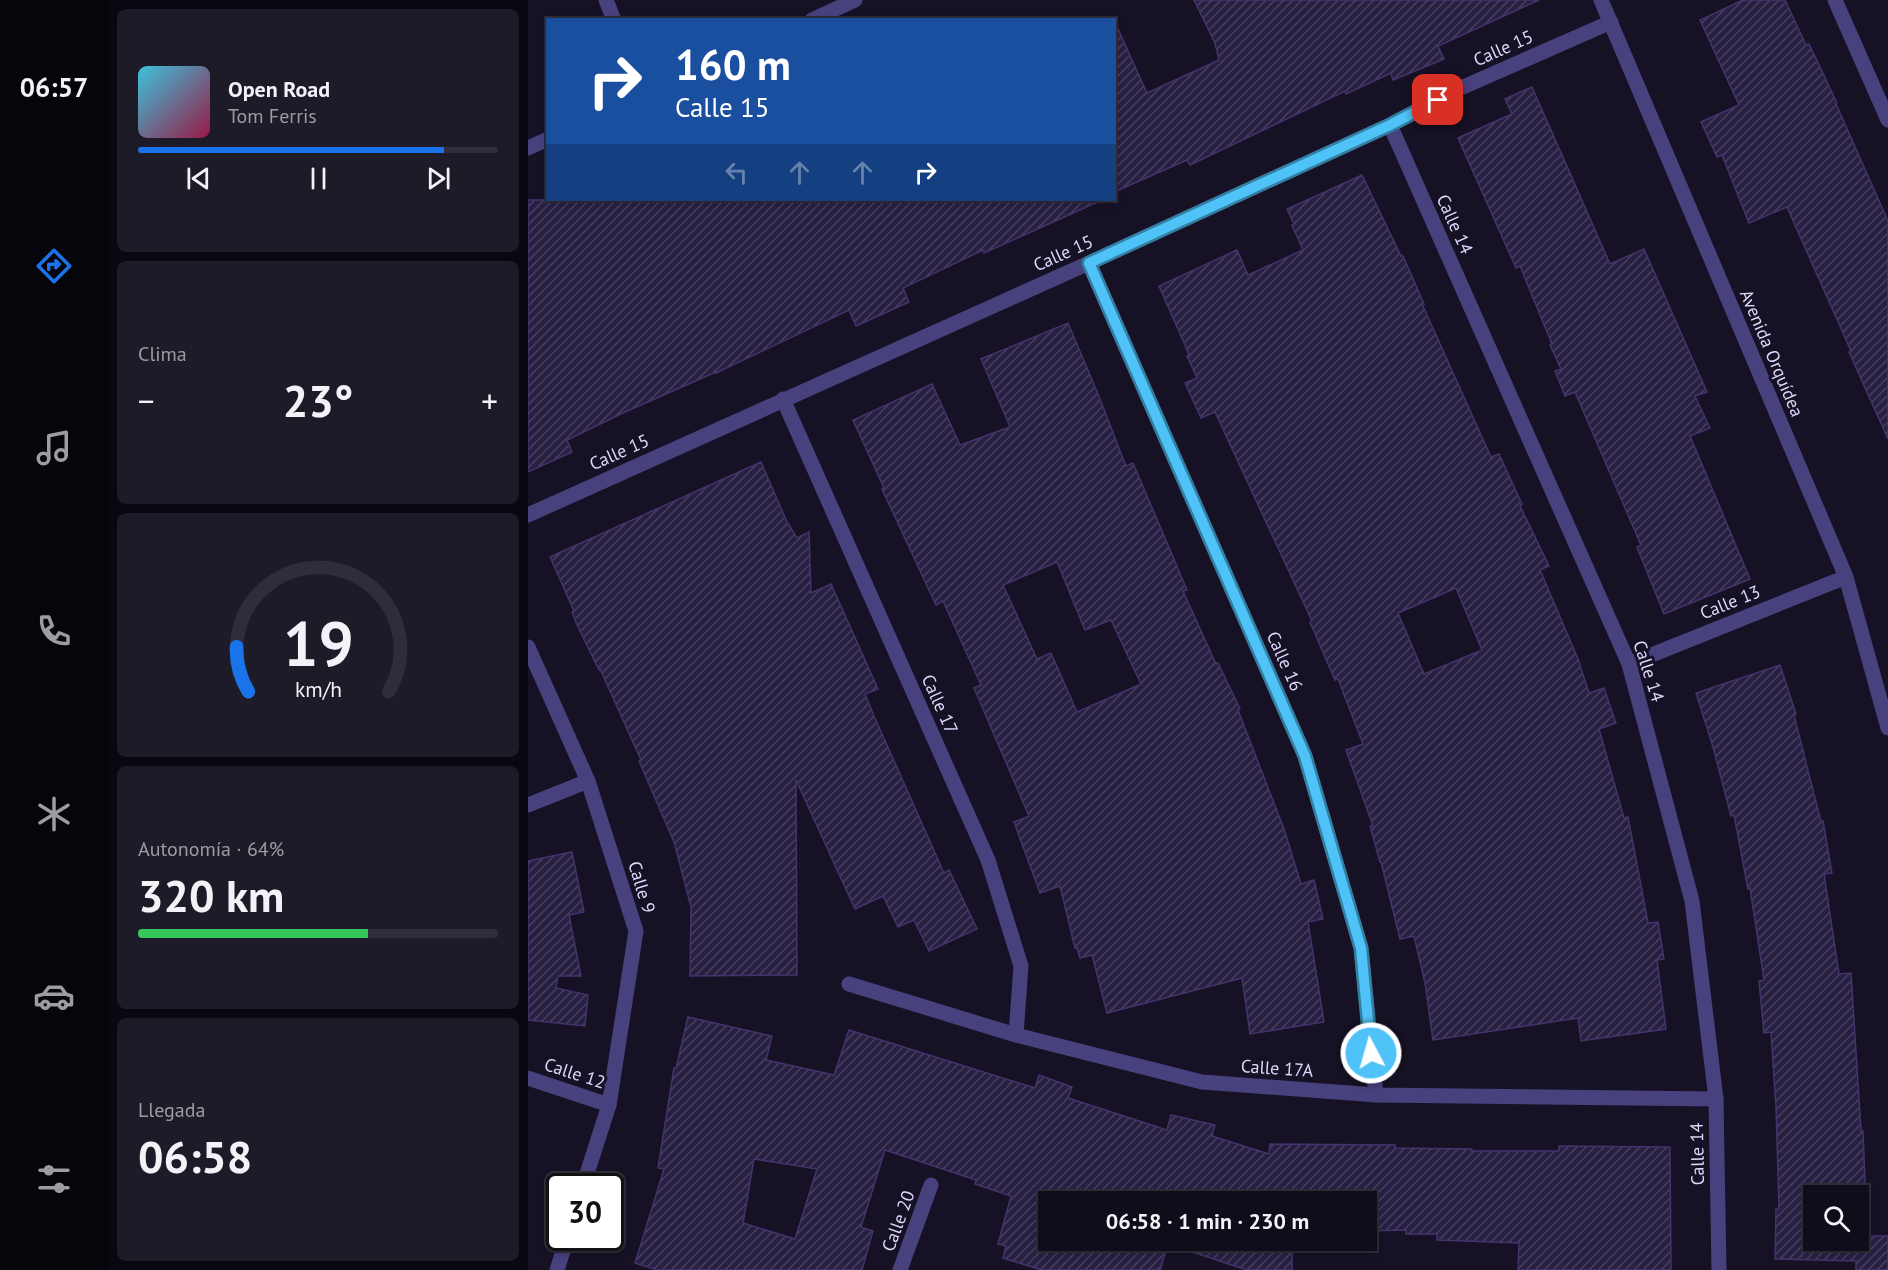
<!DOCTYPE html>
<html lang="es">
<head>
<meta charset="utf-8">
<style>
  body { margin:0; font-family:"PT Sans",sans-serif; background:#1e1b28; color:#f1f3f6; height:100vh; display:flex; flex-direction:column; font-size:22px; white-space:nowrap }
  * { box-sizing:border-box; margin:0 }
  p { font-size:20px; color:#9c9ca3 }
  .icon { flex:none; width:33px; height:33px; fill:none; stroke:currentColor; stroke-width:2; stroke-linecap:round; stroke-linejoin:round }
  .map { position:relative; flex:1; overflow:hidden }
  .drawer { display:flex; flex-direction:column; gap:9px; padding:9px; background:#09070f; width:420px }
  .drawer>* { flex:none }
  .guide { position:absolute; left:18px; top:18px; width:570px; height:183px; border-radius:0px; box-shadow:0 3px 9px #0003,0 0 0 2px #302d3a; background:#1a4fa0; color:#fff; overflow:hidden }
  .fabs { position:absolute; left:1275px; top:1185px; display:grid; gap:12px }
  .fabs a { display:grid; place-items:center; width:66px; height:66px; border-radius:0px; background:#100d1b; box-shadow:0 3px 9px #0003,0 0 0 2px #302d3a; font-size:30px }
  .speed { position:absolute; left:18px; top:1173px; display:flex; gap:12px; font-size:30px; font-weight:700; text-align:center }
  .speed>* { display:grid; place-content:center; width:78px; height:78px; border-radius:50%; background:#100d1b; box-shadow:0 3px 9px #0003,0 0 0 2px #302d3a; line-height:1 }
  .speed .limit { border:3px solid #111; border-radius:9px; background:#fff; color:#111 }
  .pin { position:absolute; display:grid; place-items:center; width:51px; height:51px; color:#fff; margin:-26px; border-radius:12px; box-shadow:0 3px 9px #0006 }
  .me { position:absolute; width:66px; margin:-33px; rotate:354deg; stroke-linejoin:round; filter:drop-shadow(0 0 4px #0008) }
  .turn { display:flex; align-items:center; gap:21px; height:126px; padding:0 30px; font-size:27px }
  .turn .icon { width:78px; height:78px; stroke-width:2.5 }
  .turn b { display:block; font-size:42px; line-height:51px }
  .lanes { display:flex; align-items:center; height:57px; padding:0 30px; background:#0003; justify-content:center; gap:30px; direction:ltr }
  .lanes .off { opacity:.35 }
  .big { font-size:45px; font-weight:600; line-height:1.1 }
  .drawer .card { flex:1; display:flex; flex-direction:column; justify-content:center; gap:9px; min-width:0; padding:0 21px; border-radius:9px; background:#1e1b28 }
  .drawer .dial { align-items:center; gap:0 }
  .dial svg { height:156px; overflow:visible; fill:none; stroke:#302d3a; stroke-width:7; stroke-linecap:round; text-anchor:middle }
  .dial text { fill:#f1f3f6; stroke:none }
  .song { display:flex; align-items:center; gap:18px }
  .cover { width:72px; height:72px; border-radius:9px; background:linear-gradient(135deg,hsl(190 70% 55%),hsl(340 70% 35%)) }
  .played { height:6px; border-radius:3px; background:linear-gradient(90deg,#1a73e8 85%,#302d3a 85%) }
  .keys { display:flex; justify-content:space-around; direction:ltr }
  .heat { display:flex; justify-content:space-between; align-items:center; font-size:33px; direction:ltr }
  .charge { height:9px; border-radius:4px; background:linear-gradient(90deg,#34c759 64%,#302d3a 0) }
  .trip { position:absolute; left:510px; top:1191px; width:339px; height:60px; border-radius:0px; background:#100d1b; box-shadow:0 3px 9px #0003,0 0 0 2px #302d3a; font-weight:600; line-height:60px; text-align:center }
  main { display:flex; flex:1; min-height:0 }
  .tab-bar { display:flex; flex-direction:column; width:108px; justify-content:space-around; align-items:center; background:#06050b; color:#9c9ca3 }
  .tab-bar .icon { width:42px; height:42px }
  .tab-bar .current { color:#1a73e8 }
  .tab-bar b { font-size:27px; color:#f1f3f6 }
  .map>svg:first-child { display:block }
</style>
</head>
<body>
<main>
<nav class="tab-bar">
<b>06:57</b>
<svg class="icon current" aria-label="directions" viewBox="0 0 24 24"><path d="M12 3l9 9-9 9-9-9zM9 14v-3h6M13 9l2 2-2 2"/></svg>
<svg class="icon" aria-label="music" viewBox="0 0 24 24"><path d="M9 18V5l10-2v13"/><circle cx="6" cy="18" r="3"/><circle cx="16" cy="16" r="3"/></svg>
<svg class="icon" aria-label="phone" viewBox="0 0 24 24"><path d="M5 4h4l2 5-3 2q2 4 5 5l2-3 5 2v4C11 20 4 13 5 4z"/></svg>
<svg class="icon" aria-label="climate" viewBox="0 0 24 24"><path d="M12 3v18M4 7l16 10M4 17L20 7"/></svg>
<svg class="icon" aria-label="car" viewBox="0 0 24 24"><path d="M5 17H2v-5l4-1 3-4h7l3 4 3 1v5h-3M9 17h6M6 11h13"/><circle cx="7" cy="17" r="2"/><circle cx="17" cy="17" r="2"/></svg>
<svg class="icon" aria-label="filters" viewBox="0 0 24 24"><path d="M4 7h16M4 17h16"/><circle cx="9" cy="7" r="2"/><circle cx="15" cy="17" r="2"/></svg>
</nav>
<section class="drawer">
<div class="card">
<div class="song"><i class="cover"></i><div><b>Open Road</b><p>Tom Ferris</p></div></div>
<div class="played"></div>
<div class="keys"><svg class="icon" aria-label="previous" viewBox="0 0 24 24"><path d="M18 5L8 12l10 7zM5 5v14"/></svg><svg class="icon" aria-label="pause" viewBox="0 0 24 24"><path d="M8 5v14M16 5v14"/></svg><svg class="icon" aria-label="next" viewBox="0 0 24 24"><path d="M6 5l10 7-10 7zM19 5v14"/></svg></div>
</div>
<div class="card"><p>Clima</p>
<div class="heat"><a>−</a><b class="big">23°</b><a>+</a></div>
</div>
<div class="card dial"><svg viewBox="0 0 100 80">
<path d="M14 69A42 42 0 1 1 86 69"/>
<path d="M14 69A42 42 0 0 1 8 46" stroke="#1a73e8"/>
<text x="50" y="56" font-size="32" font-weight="700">19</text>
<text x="50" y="72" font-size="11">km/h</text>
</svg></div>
<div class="card"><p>Autonomía · 64%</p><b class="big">320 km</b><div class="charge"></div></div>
<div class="card"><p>Llegada</p><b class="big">06:58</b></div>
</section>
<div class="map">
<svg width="1360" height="1270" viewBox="0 0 1360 1270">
  <defs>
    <pattern id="building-hatch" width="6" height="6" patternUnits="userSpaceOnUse" patternTransform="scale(1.5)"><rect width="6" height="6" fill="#282043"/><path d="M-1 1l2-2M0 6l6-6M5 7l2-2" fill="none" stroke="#47405f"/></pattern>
  </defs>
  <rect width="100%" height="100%" fill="#161124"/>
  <!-- building -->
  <g fill="url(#building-hatch)" stroke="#42346c" stroke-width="1.5" fill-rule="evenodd">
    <polygon points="666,0 1011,0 910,46 916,59 865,80 863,73 818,94 817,91 662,165 659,160 586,192 586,20 619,93 691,60 687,43"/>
    <polygon points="1215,0 1257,0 1278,45 1281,44 1309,103 1308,104 1360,221 1360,439 1321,352 1323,351 1259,207 1221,223 1194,155 1189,157 1173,122 1211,105 1172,20"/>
    <polygon points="1004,87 1082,264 1116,249 1179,392 1167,396 1182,428 1162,436 1222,579 1136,614 1109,547 1113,545 1078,464 1047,392 1037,396 1027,371 1033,369 1022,345 1024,344 992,266 988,268 930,138 984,114 977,99"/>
    <path d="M834,175L873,256H875L896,304H894L963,457L971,454L994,504L992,506L1021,566L1012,570L1050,659L1061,693L1076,688L1088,723L1071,729L1096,818L1100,817L1120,923L1130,922L1136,959L1129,960L1138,1029L1053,1041L1050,1018L905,1040L897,983L886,936L872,939L853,862H852L842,826H845L818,750L835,744L810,679L807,680L782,622L784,621L687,412L673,418L657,383L669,378L659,356L661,355L657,345L631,286L709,250L720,275L775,250L764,225L766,224L759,209ZM928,588L954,650L896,674L870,613Z"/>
    <polygon points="0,200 574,200 456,253 455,250 375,288 381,302 328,326 321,310 188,373 188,372 97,412 39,440 44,452 0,472"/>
    <path d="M540,323L570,394L598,466L605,463L659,590L655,591L688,664L690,663L712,709L710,710L756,829L773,884L786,880L795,919L780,922L796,1022L722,1034L714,978L579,1013L564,955L552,958L549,948H547L532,886L512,893L486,822L501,816L446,688L453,685L415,601L408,605L354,489L356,488L325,420L404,384L432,445L482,427L453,359ZM529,562L557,630L583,620L613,684L549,712L523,653L509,659L475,585Z"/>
    <polygon points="233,462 259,522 269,538 281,532 283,593 303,584 350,689 337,694 346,716 416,873 421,870 449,929 401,951 386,920 370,927 355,896 327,909 268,780 269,975 162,976 163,907 146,842 111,761 113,760 72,669 71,670 49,625 44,612 46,611 22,557"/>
    <path d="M1252,665L1268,714L1266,715L1293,822L1295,821L1304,873L1296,874L1311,974L1323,973L1333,1131H1335L1337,1183H1335L1334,1236H1360V1270H1328V1261L1247,1259L1248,1209H1251L1248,1107L1243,1032L1236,1033L1231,981L1236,980L1222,888L1220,889L1206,815L1203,816L1185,747L1168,693ZM1286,1196H1330V1240H1286Z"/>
    <polygon points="44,852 56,912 41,915 53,976 30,976 28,988 60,995 57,1026 0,1020 0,861"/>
    <path d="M160,1017L244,1036L238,1060L306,1075L321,1030L507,1088L511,1075L544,1087L540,1098L639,1130L643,1115L687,1125L684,1136L741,1154L742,1144L867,1145V1148L944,1149L943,1151H1031V1146L1142,1147L1143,1270H990L991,1243L909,1240V1234H878V1230L838,1231V1202H520V1240H764V1270H719L640,1244L632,1270H514L475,1258L478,1246L470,1244L483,1196L447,1184L448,1180L357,1150L333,1227L345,1231L334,1270H129L107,1263L136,1169L130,1168L146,1068H148ZM226,1159L289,1169L267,1239L215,1223Z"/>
  </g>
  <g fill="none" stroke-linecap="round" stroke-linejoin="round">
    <!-- minor -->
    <g stroke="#47427e" stroke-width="15">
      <polyline points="78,0 86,20"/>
      <polyline points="1073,0 1318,577 1360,728"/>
      <polyline points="1307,0 1360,120"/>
      <polyline points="284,20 327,0"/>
      <polyline points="862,125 1101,664 1164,901 1188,1099 1191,1270"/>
      <polyline points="0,148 20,139"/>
      <polyline points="561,263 777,756 833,948 848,1095"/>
      <polyline points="255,399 460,860 493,966 488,1035"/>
      <polyline points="0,515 561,263 862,125 926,91 1083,22"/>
      <polyline points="0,647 60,781 108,931 81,1105 55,1186"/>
      <polyline points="1101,664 1318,577"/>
      <polyline points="0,805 60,781"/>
      <polyline points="321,984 488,1035 674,1082 848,1095 1188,1099"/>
      <polyline points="0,1078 81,1105"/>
      <polyline points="29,1270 39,1238"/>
      <polyline points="372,1270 403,1185"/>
    </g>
  </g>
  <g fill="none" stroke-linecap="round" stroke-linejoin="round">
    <!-- route casing -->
    <g stroke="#337fa1" stroke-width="15">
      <polyline id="route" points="843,1053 833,948 777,756 561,263 862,125 910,100"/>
    </g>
    <!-- route -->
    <use href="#route" stroke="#4fc3f7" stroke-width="10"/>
  </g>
  <g text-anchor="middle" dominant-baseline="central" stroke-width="6" stroke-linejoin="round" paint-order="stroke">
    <!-- street labels -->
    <g font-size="18" fill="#ded9fb" stroke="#161124">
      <text transform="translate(975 48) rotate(-24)">Calle 15</text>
      <text transform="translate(927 224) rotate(66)">Calle 14</text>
      <text transform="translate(535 253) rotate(-24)">Calle 15</text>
      <text transform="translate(1244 353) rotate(67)">Avenida Orquídea</text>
      <text transform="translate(91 452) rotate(-24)">Calle 15</text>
      <text transform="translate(1202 602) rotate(-22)">Calle 13</text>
      <text transform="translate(757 661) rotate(66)">Calle 16</text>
      <text transform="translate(1121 671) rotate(72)">Calle 14</text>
      <text transform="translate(412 704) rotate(66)">Calle 17</text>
      <text transform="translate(114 887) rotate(73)">Calle 9</text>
      <text transform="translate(749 1068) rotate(4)">Calle 17A</text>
      <text transform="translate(47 1073) rotate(18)">Calle 12</text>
      <text transform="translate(1169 1154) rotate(-91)">Calle 14</text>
      <text transform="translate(370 1221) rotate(-70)">Calle 20</text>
    </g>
  </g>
</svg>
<div class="fabs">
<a><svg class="icon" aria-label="search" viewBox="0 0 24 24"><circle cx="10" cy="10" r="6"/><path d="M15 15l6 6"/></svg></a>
</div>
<div class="speed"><div class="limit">30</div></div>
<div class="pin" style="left:910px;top:100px;background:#d93025"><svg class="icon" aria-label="arrive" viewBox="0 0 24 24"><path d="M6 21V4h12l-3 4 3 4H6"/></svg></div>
<svg class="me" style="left:843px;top:1053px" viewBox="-20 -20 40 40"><circle r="17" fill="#4fc3f7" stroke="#fff" stroke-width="3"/><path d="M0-11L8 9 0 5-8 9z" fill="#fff"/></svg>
<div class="trip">06:58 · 1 min · 230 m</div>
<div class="guide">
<div class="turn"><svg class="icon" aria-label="right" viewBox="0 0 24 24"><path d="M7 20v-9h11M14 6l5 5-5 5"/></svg><div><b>160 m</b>Calle 15</div></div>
<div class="lanes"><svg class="icon off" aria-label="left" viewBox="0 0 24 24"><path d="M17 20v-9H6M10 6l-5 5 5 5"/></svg><svg class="icon off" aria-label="ahead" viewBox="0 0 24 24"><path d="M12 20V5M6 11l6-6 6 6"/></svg><svg class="icon off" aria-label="ahead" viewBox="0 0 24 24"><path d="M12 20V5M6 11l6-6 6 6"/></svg><svg class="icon" aria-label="right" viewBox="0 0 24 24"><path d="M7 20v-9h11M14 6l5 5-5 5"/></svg></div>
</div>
</div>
</main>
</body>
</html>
